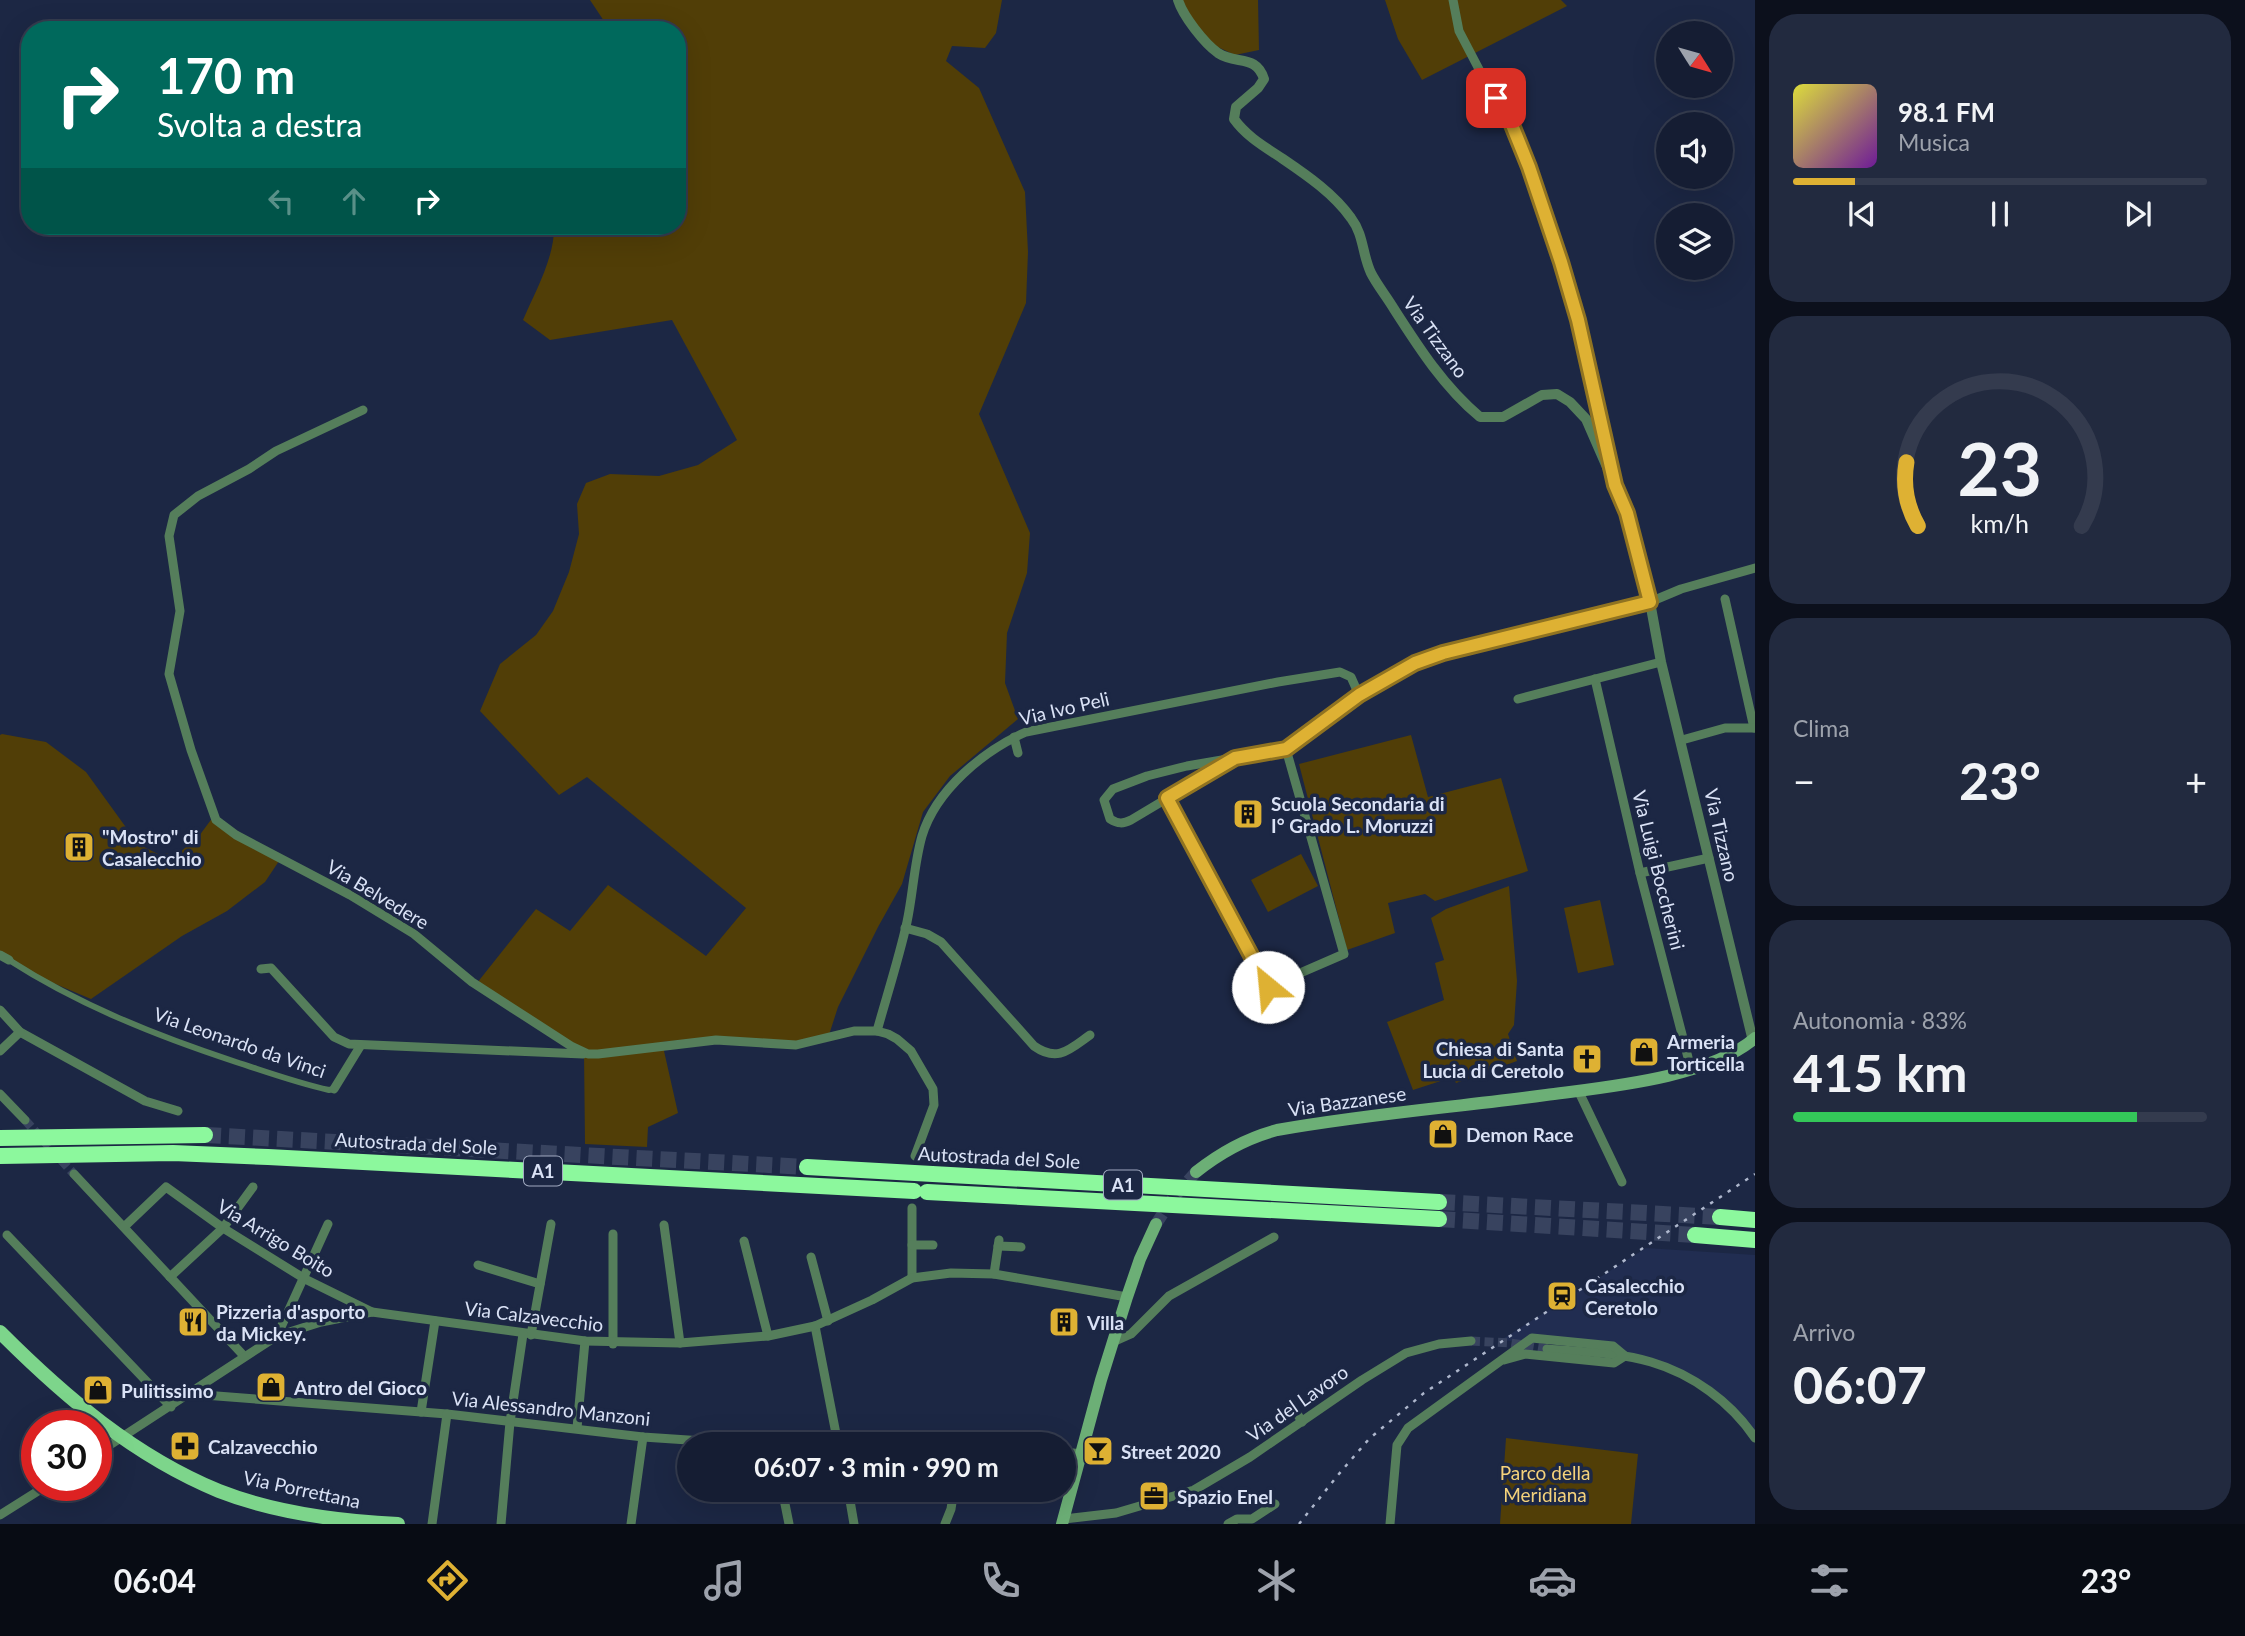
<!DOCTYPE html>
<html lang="it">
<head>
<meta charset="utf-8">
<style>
  body { margin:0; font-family:Lato,sans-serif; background:#222a3f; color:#f1f3f6; height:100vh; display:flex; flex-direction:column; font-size:26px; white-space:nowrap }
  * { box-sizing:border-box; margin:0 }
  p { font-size:23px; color:#9da2ac }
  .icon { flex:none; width:38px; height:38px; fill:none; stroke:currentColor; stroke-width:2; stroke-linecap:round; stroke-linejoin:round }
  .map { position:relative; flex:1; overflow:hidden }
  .panel { display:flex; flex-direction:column; gap:14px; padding:14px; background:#0c101c; width:490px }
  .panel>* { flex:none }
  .top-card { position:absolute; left:21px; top:21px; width:665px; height:214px; border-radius:28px; box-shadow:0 7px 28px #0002,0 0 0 2px #343b4e; background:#00695c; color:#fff; overflow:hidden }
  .needle { width:46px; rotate:127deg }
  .controls { position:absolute; left:1656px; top:21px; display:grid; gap:14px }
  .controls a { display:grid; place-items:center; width:77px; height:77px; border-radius:50%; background:#151d33; box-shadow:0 7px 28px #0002,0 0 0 2px #343b4e; font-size:35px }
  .speed { position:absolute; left:21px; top:1410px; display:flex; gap:14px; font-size:35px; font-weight:700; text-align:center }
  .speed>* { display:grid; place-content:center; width:91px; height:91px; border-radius:50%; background:#151d33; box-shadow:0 7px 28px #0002,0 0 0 2px #343b4e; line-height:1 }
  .speed .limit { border:10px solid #d22; background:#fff; color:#111 }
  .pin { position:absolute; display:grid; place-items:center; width:60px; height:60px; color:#fff; margin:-30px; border-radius:14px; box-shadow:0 4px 10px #0006 }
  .me { position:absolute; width:77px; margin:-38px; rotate:332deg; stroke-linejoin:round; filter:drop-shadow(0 0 5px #0008) }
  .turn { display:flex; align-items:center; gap:24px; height:147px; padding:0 21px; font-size:32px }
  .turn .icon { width:91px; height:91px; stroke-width:2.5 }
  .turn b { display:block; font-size:49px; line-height:60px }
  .lanes { display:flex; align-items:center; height:66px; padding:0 21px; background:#0003; justify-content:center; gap:35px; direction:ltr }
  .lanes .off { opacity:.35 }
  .big { font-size:52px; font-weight:700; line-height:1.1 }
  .panel .widget { flex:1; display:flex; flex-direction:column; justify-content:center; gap:10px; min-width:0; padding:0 24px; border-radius:28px; background:#222a3f }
  .panel .dial { align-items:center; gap:0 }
  .dial svg { height:182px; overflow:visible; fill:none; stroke:#343b4e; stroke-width:7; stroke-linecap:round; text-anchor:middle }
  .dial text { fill:#f1f3f6; stroke:none }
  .song { display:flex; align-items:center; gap:21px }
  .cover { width:84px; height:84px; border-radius:10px; background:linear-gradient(135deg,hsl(60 70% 55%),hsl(280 70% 35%)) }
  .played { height:7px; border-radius:4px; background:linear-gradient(90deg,#deb133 15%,#343b4e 15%) }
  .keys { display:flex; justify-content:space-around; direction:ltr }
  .heat { display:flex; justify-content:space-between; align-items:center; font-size:38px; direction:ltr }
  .charge { height:10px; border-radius:5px; background:linear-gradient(90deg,#34c759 83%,#343b4e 0) }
  .trip { position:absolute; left:677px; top:1432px; width:399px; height:70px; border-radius:35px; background:#151d33; box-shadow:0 7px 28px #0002,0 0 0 2px #343b4e; font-weight:700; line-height:70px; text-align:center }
  .tabs { display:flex; height:112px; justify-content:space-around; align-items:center; background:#080c14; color:#9da2ac }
  .tabs .icon { width:49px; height:49px }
  .tabs .current { color:#deb133 }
  .tabs b { font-size:32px; color:#f1f3f6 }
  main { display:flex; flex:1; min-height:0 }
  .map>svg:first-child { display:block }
</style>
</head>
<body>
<main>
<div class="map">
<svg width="1755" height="1524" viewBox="0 0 1755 1524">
  <rect width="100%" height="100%" fill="#1c2744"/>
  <!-- built -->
  <polygon fill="#212d51" points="1646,1248 1755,1255 1755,1437 1741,1415 1707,1384 1654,1363 1597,1349 1501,1340"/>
  <!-- green -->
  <g fill="#513e07">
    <path d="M590,0H1002L996,33L985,48L952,46L946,61L979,88L1025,192L1028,252L1026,303L979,414L1030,533L1027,573L1007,633L1005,683L1018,719L950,776L923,812L902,884L878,927L838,1007L828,1038L797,1046L715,1037L662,1042L678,1113L648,1127L647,1147L585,1144L584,1052L477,983L536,909L570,931L608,885L706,956L746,908L587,777L559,795L480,711L500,664L536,635L553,611L569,572L579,534L577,504L586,483L610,474L659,476L698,465L737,440L672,320L550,340L523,320C535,292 555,257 554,226H677V30H610Z"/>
    <polygon points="1180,0 1258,0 1259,50 1235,55 1209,43"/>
    <polygon points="1385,0 1561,0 1567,6 1422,80 1398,39"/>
    <polygon points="2,734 46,742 86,772 138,844 158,854 179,853 199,836 213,817 281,858 265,882 227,911 182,936 91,999 27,972 0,956 0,735"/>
    <polygon points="1411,735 1428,797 1501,778 1528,871 1435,901 1425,894 1388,903 1395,933 1347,950 1299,764"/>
    <polygon points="1301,854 1318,886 1268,912 1251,880"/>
    <polygon points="1509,886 1517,981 1514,1025 1508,1034 1517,1061 1456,1083 1453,1077 1413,1090 1387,1022 1444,1000 1435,963 1444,960 1431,918 1446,909"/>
    <polygon points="1600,900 1614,965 1578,973 1564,908"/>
    <polygon points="1506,1438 1638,1454 1631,1524 1500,1524"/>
  </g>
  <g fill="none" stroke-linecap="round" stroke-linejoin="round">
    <!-- minor-tunnel -->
    <g stroke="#38435f" stroke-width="9" stroke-dasharray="9 4.5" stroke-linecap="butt">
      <polyline points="25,1120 74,1174"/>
      <polyline points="1471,1341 1511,1343 1547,1349"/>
    </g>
    <!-- secondary-tunnel -->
    <polyline stroke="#38435f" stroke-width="12" stroke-dasharray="12 6" stroke-linecap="butt" points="1156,1224 1173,1198 1196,1172"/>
    <!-- motorway-tunnel -->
    <g stroke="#38435f" stroke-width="16" stroke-dasharray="16 8" stroke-linecap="butt">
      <polyline points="205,1135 807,1167"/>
      <polyline points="1439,1202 1720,1217"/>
      <polyline points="1439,1219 1695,1235"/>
    </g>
    <!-- pedestrian -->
    <path stroke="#557e5b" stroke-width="6" d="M9,960C79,1005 157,1036 236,1062C267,1072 297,1083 329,1090L334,1089"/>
    <!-- minor -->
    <g stroke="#557e5b" stroke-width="9">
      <polyline points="1453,0 1459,31 1482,75 1510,120 1529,167 1578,320 1611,467"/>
      <polyline points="363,410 276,451 249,469 198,496 174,515 169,536 180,611 169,674 191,750 216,820 236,835 350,895 414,934 472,982 571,1046 588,1054 598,1054 716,1040 796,1045 854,1031 877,1031 888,1034 897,1039 911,1051 933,1089 934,1105 915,1156"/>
      <polyline points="1725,599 1754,728"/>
      <polyline points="1595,679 1640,873 1691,1069"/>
      <polyline points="1518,699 1661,662"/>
      <polyline points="1014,737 1018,753"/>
      <polyline points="1682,740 1725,728 1755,728"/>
      <path d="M1235,758L1131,820C1123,824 1118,824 1110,819L1104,800L1113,789L1147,776L1187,766L1286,749L1359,695L1415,663L1443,653L1650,602L1681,589L1755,568"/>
      <polyline points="1167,798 1268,987 1344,954 1286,749"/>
      <polyline points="1640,873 1709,858"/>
      <path d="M905,928L927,934L941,942L1034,1046C1058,1063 1070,1049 1090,1035"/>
      <polyline points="0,955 9,960"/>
      <polyline points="261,969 271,968 334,1037 349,1044 583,1054"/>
      <polyline points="0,1010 20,1032 145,1101 178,1111"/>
      <path d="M877,1031C887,995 899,958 907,922C913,894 914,864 922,836C936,790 983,751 1026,732L1278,682L1340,672L1351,677L1359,695"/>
      <polyline points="0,1051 20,1032"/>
      <polyline points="334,1089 361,1045"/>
      <polyline points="1578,1090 1622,1182"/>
      <polyline points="0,1094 25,1120"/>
      <polyline points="74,1174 244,1356"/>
      <polyline points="912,1208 912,1278"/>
      <polyline points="664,1225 680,1343"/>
      <polyline points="124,1227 166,1187 223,1228 305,1279 372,1312"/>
      <polyline points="7,1235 171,1407"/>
      <polyline points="744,1241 768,1336"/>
      <polyline points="912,1245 933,1245"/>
      <polyline points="998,1246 1021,1247"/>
      <polyline points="811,1257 828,1321"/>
      <polyline points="478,1265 540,1284"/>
      <polyline points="994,1274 999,1240"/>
      <polyline points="170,1277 223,1228 253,1187"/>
      <polyline points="815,1326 838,1444"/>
      <polyline points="531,1335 551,1224"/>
      <polyline points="277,1336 328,1224"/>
      <polyline points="1113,1342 1131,1334 1169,1296 1274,1237"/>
      <polyline points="613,1344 613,1234"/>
      <path d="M1547,1349C1581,1352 1618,1352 1651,1362C1692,1374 1731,1402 1755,1438"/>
      <polyline points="191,1394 447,1414 643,1437 718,1442 932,1439 993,1444"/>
      <polyline points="1291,1403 1302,1422"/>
      <polyline points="421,1412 435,1321"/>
      <polyline points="577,1428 585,1341"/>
      <polyline points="1064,1452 1082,1454"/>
      <polyline points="96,1454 277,1336 321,1322 372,1312 585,1341 680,1343 768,1336 815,1326 872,1300 912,1278 951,1273 994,1274 1127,1297"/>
      <polyline points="782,1489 789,1524"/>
      <polyline points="848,1489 854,1524"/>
      <polyline points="0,1515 46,1486"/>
      <polyline points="1064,1519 1116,1513 1194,1490 1250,1457 1362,1380 1406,1353 1439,1344 1471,1341"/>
      <polyline points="432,1524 447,1414"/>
      <polyline points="501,1524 510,1422 523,1334"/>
      <polyline points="631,1524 643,1437"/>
      <polyline points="945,1524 951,1509 954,1489"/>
      <polyline points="1228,1524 1237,1519 1252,1519 1275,1504"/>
      <polyline points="1390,1524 1397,1445 1408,1428 1532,1338 1613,1346 1625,1356 1614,1363 1525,1354 1504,1360"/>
    </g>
    <!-- tertiary -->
    <path stroke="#557e5b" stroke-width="10" d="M1178,0C1183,16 1204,43 1218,53C1236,65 1256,54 1264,79L1258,88L1236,107L1234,119C1247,137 1265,147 1283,159C1308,176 1334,194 1351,218C1364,235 1362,254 1371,273C1377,285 1387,297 1394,309C1419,348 1444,387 1480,417H1503L1542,395L1557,394L1570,402L1586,419L1627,513L1650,602L1661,662L1753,1041"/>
    <!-- secondary -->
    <g stroke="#6caf76" stroke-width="12">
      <path d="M1196,1172C1221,1152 1247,1138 1277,1130C1366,1114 1457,1107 1546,1095C1606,1087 1709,1078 1755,1038"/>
      <polyline points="1062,1524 1101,1380 1127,1297 1140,1259 1156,1224"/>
    </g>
    <!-- primary -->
    <path stroke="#7dd58b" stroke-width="14" d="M0,1332C65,1397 134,1456 219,1491C275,1513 338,1521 398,1524"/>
    <!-- motorway -->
    <g stroke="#8cf89d" stroke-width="16">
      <polyline points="0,1138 205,1135"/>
      <polyline points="0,1156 173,1153 268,1157 914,1191"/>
      <polyline points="807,1167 1439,1202"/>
      <polyline points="927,1192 1439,1219"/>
      <polyline points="1720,1217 1755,1220"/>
      <polyline points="1695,1235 1755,1240"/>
    </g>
    <!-- rail -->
    <polyline stroke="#aeb7cd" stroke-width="2.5" stroke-dasharray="3.5 7" stroke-linecap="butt" points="1299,1524 1338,1475 1369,1439 1424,1393 1755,1174"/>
  </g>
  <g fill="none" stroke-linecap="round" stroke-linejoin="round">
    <!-- route casing -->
    <g stroke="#907321" stroke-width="18">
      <polyline id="route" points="1268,987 1167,798 1235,758 1286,749 1359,695 1415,663 1443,653 1650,602 1627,513 1615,485 1578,320 1561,262 1529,167 1510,120 1496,98"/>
    </g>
    <!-- route -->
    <use href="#route" stroke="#deb133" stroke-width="12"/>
  </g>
  <!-- icons -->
  <defs>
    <g id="building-square" transform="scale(1.575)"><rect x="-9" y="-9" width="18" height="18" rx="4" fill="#deb133" stroke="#1c2744"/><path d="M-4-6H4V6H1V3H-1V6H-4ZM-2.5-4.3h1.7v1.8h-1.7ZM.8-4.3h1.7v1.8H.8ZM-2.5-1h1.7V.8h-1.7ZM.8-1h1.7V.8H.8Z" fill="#111"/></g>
    <g id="shop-square" transform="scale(1.575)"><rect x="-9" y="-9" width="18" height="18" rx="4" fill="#deb133" stroke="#1c2744"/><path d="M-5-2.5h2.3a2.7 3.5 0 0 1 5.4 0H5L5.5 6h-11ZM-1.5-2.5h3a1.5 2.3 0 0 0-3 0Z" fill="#111"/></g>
    <g id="church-square" transform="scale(1.575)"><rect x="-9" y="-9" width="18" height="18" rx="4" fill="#deb133" stroke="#1c2744"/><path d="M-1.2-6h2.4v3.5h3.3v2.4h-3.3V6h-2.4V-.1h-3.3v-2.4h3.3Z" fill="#111"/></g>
    <g id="station-square" transform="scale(1.575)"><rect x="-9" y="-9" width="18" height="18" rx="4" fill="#deb133" stroke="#1c2744"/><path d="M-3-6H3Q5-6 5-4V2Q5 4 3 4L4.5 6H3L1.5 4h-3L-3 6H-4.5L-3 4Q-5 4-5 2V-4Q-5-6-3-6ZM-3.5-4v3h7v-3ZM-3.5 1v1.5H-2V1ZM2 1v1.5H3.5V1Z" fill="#111"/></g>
    <g id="restaurant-square" transform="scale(1.575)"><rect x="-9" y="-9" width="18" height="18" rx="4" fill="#deb133" stroke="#1c2744"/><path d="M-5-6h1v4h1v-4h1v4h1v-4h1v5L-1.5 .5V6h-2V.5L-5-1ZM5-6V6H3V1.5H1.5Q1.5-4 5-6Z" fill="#111"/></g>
    <g id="pharmacy-square" transform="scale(1.575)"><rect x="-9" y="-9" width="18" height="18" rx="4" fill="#deb133" stroke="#1c2744"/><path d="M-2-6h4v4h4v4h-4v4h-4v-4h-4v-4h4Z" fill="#111"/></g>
    <g id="bar-square" transform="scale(1.575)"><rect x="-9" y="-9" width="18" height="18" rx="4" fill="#deb133" stroke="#1c2744"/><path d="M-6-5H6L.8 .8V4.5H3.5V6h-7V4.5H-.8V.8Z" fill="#111"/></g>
    <g id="office-square" transform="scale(1.575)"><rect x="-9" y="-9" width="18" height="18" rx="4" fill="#deb133" stroke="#1c2744"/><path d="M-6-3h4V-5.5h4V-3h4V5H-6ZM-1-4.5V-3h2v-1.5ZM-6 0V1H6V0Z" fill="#111"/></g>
  </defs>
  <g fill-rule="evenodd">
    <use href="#building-square" x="1248" y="814"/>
    <use href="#building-square" x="79" y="847"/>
    <use href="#shop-square" x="1644" y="1052"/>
    <use href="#church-square" x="1587" y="1059"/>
    <use href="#shop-square" x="1443" y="1134"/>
    <use href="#station-square" x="1562" y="1296"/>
    <use href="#restaurant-square" x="193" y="1322"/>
    <use href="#building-square" x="1064" y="1322"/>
    <use href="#shop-square" x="271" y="1387"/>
    <use href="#shop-square" x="98" y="1390"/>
    <use href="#pharmacy-square" x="185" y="1446"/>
    <use href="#bar-square" x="1098" y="1451"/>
    <use href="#office-square" x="1154" y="1496"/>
  </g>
  <g text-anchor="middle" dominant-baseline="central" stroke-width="7" stroke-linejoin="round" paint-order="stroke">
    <!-- shield labels -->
    <g fill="#1c2744" stroke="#a1aac1" stroke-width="2">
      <rect x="524" y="1156.5" width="38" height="29" rx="5"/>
      <rect x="1104" y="1170.5" width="38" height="29" rx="5"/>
    </g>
    <g font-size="18" font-weight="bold" fill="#dae2f6">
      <text x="543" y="1171">A1</text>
      <text x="1123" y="1185">A1</text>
    </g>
    <!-- street labels -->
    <g font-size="19" fill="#dae2f6" stroke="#1c2744">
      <text transform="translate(1436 337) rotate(54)">Via Tizzano</text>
      <text transform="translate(1064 708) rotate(-13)">Via Ivo Peli</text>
      <text transform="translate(1722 835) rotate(77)">Via Tizzano</text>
      <text transform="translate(1659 870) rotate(76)">Via Luigi Boccherini</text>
      <text transform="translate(378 894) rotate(31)">Via Belvedere</text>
      <text transform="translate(240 1042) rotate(19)">Via Leonardo da Vinci</text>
      <text transform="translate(1347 1101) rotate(-8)">Via Bazzanese</text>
      <text transform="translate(416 1143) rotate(3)">Autostrada del Sole</text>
      <text transform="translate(999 1157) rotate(3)">Autostrada del Sole</text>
      <text transform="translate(276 1238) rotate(31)">Via Arrigo Boito</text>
      <text transform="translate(534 1316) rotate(7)">Via Calzavecchio</text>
      <text transform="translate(1297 1403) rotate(-35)">Via del Lavoro</text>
      <text transform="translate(551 1408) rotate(6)">Via Alessandro Manzoni</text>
      <text transform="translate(302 1489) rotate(12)">Via Porrettana</text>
    </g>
    <!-- poi labels -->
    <g font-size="19" font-weight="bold" fill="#dae2f6" stroke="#1c2744" text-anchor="start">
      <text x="1271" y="803">Scuola Secondaria di<tspan x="1271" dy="22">I° Grado L. Moruzzi</tspan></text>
      <text x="102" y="836">"Mostro" di<tspan x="102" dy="22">Casalecchio</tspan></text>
      <text x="1667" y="1041">Armeria<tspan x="1667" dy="22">Torticella</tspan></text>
      <text x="1564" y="1048" text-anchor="end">Chiesa di Santa<tspan x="1564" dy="22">Lucia di Ceretolo</tspan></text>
      <text x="1466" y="1134">Demon Race</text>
      <text x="1585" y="1285">Casalecchio<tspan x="1585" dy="22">Ceretolo</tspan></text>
      <text x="216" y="1311">Pizzeria d'asporto<tspan x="216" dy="22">da Mickey.</tspan></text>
      <text x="1087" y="1322">Villa</text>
      <text x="294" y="1387">Antro del Gioco</text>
      <text x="121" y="1390">Pulitissimo</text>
      <text x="208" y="1446">Calzavecchio</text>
      <text x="1121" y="1451">Street 2020</text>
      <text x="1177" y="1496">Spazio Enel</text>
    </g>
    <!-- park labels -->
    <g font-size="19" fill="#f5d27b" stroke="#1c2744">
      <text x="1545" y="1472">Parco della<tspan x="1545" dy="22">Meridiana</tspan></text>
    </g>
  </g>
</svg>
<div class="controls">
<a><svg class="needle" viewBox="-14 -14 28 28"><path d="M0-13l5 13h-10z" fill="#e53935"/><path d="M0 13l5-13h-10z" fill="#9da2ac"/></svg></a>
<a><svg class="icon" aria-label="sound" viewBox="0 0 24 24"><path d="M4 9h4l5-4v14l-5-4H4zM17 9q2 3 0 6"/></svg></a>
<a><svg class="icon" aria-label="layers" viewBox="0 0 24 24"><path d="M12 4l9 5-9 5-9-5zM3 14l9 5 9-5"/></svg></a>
</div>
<div class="speed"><div class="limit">30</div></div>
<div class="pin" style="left:1496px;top:98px;background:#d93025"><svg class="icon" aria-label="arrive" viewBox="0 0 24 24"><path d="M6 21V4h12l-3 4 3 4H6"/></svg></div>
<svg class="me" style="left:1268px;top:987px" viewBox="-20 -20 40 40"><circle r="19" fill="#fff"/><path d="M0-13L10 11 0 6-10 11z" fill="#deb133"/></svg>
<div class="trip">06:07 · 3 min · 990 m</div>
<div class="top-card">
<div class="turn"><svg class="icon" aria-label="right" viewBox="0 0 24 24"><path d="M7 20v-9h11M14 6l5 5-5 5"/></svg><div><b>170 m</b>Svolta a destra</div></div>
<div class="lanes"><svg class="icon off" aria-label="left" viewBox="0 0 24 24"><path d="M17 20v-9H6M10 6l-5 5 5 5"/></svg><svg class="icon off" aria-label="ahead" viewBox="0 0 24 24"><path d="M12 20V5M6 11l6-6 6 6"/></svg><svg class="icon" aria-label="right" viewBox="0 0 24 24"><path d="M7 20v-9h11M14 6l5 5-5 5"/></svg></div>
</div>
</div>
<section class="panel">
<div class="widget">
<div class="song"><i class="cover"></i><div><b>98.1 FM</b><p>Musica</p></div></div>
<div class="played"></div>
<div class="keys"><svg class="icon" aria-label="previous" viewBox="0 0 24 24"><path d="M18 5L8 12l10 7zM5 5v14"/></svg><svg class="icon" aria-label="pause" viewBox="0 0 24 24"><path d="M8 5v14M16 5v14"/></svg><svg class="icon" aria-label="next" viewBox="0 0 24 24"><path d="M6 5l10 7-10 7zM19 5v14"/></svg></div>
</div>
<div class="widget dial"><svg viewBox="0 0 100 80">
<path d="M14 69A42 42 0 1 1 86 69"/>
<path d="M14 69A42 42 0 0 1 9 41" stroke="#deb133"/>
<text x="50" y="56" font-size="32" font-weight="700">23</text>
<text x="50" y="72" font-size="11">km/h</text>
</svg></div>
<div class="widget"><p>Clima</p>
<div class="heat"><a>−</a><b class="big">23°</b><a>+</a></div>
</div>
<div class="widget"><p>Autonomia · 83%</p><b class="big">415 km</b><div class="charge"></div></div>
<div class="widget"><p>Arrivo</p><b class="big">06:07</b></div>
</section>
</main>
<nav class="tabs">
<b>06:04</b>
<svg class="icon current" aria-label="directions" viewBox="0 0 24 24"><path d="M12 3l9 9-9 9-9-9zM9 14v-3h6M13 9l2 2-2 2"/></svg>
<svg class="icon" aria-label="music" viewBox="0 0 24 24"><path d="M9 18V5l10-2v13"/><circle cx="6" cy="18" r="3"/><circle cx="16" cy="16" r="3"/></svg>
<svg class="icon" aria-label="phone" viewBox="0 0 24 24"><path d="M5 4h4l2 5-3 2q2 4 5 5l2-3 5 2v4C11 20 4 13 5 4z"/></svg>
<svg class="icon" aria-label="climate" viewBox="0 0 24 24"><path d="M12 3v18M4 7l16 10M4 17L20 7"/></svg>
<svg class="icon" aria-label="car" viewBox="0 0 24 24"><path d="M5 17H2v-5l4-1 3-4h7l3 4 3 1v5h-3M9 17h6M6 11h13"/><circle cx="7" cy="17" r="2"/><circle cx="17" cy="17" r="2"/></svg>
<svg class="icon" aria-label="filters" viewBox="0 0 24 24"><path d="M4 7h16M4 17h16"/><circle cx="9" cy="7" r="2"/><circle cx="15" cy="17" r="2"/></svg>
<b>23°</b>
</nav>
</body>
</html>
